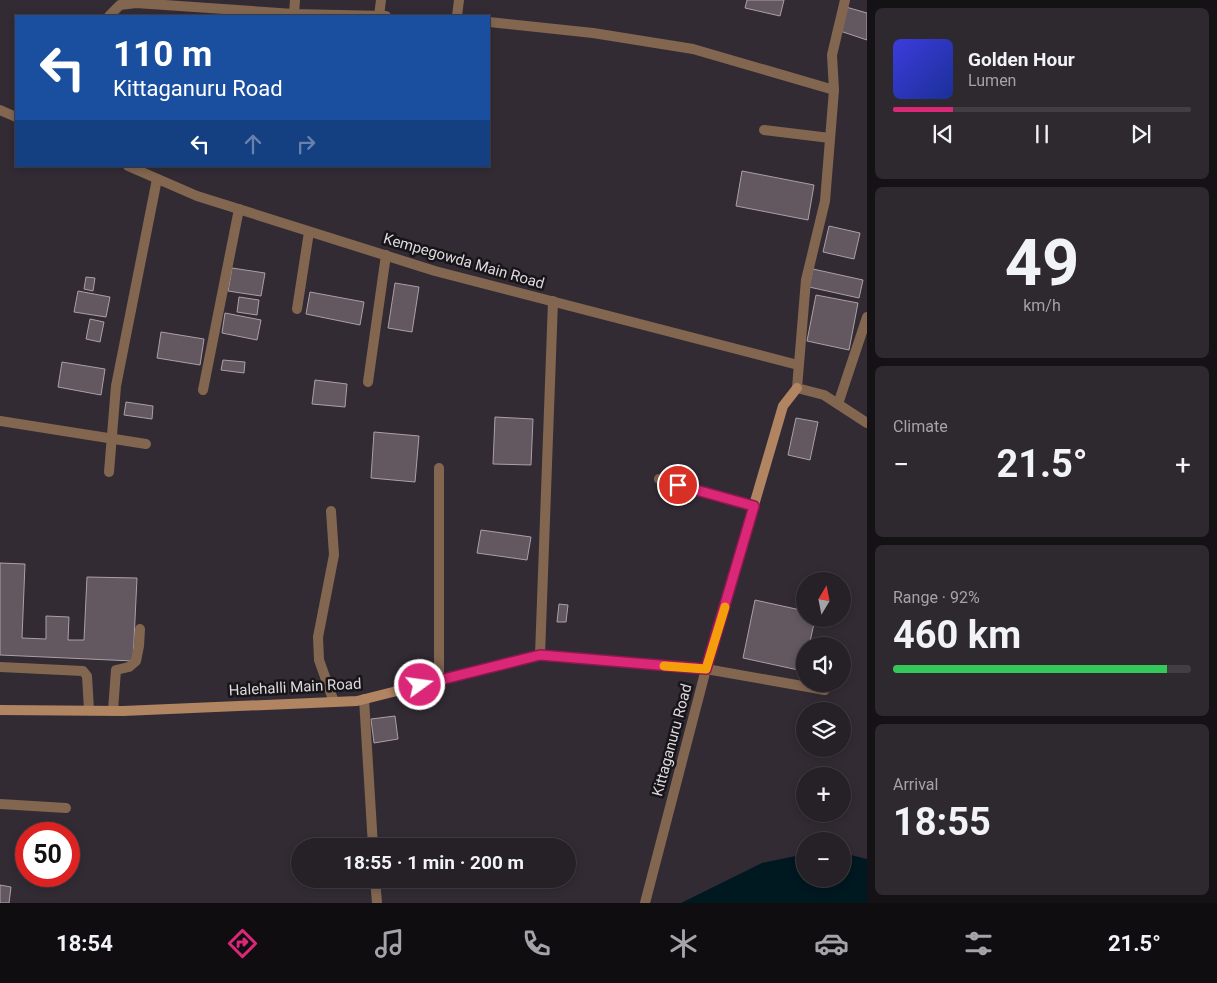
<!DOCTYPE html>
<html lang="en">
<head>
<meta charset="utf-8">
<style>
  body { margin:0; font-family:Roboto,sans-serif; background:#2e282f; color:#f1f3f6; height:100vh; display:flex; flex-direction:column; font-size:19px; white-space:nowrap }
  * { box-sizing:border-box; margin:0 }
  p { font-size:16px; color:#a4a3a7 }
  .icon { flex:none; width:28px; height:28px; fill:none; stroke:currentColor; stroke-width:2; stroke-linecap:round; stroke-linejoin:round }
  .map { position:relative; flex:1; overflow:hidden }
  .drawer { display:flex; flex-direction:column; gap:8px; padding:8px; background:#151215; width:350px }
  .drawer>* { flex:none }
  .hud { position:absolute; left:15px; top:15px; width:475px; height:152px; border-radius:0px; box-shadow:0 2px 8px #0003,0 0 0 1px #423e44; background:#1a4fa0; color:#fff; overflow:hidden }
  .needle { width:32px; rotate:10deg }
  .controls { position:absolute; left:796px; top:572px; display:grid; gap:10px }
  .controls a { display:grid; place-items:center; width:55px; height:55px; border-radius:50%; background:#262027; box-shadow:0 2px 8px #0003,0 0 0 1px #423e44; font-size:25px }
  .speed { position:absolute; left:15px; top:822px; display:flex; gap:10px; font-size:25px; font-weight:700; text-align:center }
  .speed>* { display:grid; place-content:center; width:65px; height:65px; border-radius:50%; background:#262027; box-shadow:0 2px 8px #0003,0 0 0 1px #423e44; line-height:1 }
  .speed .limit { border:8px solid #d22; background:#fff; color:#111 }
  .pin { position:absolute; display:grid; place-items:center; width:42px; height:42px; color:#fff; margin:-21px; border:2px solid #fff; border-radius:50%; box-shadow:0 1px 5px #0007 }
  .me { position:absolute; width:55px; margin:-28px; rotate:76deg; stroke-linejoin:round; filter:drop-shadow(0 0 4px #0008) }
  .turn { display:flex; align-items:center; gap:18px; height:105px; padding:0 15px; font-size:22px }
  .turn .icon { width:65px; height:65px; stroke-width:2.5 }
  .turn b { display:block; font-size:35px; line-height:42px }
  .lanes { display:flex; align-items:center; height:48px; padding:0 15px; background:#0003; justify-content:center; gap:25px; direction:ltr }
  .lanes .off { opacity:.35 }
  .big { font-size:38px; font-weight:700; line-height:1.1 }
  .drawer .card { flex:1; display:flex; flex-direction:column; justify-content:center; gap:8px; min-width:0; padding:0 18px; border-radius:8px; background:#2e282f }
  .drawer .dial { align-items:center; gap:0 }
  .dial b { font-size:65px; line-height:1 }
  .song { display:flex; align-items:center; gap:15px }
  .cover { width:60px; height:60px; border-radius:8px; background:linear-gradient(135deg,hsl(240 70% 55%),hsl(230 70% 35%)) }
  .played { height:5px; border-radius:2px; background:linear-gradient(90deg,#db2777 20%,#423e44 20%) }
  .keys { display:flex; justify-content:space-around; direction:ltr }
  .heat { display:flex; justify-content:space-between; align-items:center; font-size:28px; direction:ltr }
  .charge { height:8px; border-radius:4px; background:linear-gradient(90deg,#34c759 92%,#423e44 0) }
  .trip { position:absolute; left:291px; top:838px; width:285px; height:50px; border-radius:25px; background:#262027; box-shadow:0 2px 8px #0003,0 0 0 1px #423e44; font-weight:700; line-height:50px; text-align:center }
  .tab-bar { display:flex; height:80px; justify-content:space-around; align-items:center; background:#0f0d10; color:#a4a3a7 }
  .tab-bar .icon { width:35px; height:35px }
  .tab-bar .current { color:#db2777 }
  .tab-bar b { font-size:22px; color:#f1f3f6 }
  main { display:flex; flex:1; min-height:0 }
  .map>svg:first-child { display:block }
</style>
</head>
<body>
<main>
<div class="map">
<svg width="867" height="903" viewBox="0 0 867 903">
  <rect width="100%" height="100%" fill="#322b34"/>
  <!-- water -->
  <polygon fill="#001820" points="843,853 867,859 867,903 681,903 762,863 805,854 805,879 842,879"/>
  <!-- building -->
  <g fill="#635860" stroke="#ac9fa8">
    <polygon points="747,0 784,0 780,16 745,8"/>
    <polygon points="846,7 867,13 867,40 840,31"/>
    <polygon points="742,171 814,185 808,220 736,206"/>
    <polygon points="829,226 860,233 854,259 823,252"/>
    <polygon points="232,268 265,273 261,296 228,291"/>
    <polygon points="813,269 863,280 859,298 809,287"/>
    <polygon points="86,277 95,278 93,291 84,289"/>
    <polygon points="395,283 419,287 412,332 388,328"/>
    <polygon points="78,291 110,297 106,317 74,312"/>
    <polygon points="310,292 364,302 360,325 306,314"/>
    <polygon points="816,295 858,303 849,350 807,341"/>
    <polygon points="239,297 259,300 257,315 237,312"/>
    <polygon points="225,313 261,320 257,340 222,333"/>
    <polygon points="90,319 104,322 100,342 86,339"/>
    <polygon points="161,332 204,339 200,365 157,358"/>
    <polygon points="223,360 245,362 244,373 221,370"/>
    <polygon points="62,362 105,369 101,395 58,387"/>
    <polygon points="315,380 347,384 345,407 312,404"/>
    <polygon points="126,402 153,406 152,419 124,415"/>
    <polygon points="495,417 533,419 531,465 493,464"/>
    <polygon points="796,418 818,422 810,460 788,455"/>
    <polygon points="374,432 419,436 415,482 371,478"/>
    <polygon points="481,530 531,537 527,560 477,553"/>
    <polygon points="0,563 25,564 22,638 46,639 46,616 69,617 68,640 84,640 87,577 137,578 133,661 0,655"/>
    <polygon points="755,600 805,611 805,619 815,619 809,646 805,646 803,671 743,658"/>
    <polygon points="559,604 568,605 566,622 557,622"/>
    <polygon points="395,716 398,739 374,743 371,719"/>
    <polygon points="0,885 11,887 9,903 0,903"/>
  </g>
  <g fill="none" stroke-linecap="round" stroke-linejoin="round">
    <!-- service -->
    <g stroke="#826650" stroke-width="10">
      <polyline points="764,130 830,138"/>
      <polyline points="659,479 754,507"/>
      <polyline points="331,511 334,555 318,637 319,660 334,702"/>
      <polyline points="0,667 83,671 87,676 89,710"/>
      <polyline points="706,669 825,690"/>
      <polyline points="364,699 373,846"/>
      <polyline points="113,710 116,670 129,667 136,661 139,646 140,629"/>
      <polyline points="375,879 377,903"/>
    </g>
    <!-- minor -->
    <g stroke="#826650" stroke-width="10">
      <polyline points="294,14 295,0"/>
      <polyline points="109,16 120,5 136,3 294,14 386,16"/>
      <polyline points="379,16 381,0"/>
      <polyline points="457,16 459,0"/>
      <polyline points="489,22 593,33 693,49 834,90"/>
      <polyline points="0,110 16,117"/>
      <polyline points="128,166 197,196 435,271 798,365"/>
      <polyline points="297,309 309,232"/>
      <polyline points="368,382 386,255"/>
      <polyline points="203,390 239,209"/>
      <polyline points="838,404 867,317"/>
      <polyline points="0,421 146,444"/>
      <polyline points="109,472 116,386 157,179"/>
      <polyline points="540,655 553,301"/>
      <polyline points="439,680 439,468"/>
      <polyline points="0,804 66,808"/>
    </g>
    <!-- tertiary -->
    <g stroke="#826650" stroke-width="10">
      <polyline points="845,0 832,55 834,90 825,201 806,280 797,388 824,395 867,423"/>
      <polyline points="645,903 706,669"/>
    </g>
    <!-- secondary -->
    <polyline stroke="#b18562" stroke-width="10" points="0,710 123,711 357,701 540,655 706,669 783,406 797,388"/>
  </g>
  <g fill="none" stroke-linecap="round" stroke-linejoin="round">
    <!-- route casing -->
    <g stroke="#8e194d" stroke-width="12">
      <polyline id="route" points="420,685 540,655 706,669 754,506 678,485"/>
    </g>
    <!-- route -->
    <use href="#route" stroke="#db2777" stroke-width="9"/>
    <!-- slow -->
    <polyline stroke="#f59e0b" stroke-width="9" points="664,666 706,669 725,607"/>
  </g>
  <g text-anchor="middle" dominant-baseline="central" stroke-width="5" stroke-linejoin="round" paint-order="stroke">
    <!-- street labels -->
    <g font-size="15" fill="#ded9df" stroke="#181519">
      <text transform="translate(464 261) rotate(16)">Kempegowda Main Road</text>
      <text transform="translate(295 687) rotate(-3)">Halehalli Main Road</text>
      <text transform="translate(672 740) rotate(-75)">Kittaganuru Road</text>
    </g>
  </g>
</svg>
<div class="controls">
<a><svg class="needle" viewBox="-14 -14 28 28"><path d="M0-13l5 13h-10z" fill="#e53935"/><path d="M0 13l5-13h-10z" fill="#a4a3a7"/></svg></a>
<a><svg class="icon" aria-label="sound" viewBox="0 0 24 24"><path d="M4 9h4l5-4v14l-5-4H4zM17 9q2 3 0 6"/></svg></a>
<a><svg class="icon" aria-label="layers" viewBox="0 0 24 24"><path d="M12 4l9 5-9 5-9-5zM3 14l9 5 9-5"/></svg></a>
<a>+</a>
<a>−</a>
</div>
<div class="speed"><div class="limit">50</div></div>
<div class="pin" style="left:678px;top:485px;background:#d93025"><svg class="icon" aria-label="arrive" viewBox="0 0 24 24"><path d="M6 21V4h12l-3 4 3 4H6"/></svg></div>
<svg class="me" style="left:420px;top:685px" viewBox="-20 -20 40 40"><circle r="17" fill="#db2777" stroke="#fff" stroke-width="3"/><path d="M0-11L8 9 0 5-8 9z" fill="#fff"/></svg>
<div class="trip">18:55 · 1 min · 200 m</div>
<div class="hud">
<div class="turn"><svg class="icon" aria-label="left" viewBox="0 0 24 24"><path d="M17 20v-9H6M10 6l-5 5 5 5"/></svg><div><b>110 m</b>Kittaganuru Road</div></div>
<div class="lanes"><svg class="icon" aria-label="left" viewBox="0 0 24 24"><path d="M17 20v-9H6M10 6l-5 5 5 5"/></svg><svg class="icon off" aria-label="ahead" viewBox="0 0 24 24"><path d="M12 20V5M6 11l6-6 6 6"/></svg><svg class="icon off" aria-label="right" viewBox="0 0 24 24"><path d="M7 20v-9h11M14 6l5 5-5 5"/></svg></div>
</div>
</div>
<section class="drawer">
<div class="card">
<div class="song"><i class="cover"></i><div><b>Golden Hour</b><p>Lumen</p></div></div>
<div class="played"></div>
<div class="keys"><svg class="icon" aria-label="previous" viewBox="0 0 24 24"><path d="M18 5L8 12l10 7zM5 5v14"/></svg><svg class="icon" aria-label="pause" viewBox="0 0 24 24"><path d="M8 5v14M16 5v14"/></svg><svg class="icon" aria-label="next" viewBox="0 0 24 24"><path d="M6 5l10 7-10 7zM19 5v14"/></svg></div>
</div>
<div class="card dial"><b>49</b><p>km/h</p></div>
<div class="card"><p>Climate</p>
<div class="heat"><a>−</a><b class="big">21.5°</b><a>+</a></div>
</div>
<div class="card"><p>Range · 92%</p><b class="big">460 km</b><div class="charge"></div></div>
<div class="card"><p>Arrival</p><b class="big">18:55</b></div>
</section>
</main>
<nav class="tab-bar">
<b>18:54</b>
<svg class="icon current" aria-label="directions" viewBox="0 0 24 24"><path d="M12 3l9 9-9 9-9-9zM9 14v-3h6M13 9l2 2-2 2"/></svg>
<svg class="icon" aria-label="music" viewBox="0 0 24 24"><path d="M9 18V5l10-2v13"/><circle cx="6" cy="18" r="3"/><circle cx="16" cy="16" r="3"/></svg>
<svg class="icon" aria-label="phone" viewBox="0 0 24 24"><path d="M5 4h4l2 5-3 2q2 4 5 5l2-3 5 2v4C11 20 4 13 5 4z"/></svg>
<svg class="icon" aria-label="climate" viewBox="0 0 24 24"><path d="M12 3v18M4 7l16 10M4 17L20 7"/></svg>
<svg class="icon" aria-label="car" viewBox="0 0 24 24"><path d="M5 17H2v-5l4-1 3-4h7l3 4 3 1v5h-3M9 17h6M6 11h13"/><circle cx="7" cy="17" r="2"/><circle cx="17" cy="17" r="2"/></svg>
<svg class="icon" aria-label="filters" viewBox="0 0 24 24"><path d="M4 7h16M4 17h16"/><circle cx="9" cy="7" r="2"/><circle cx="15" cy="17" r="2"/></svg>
<b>21.5°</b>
</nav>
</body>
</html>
